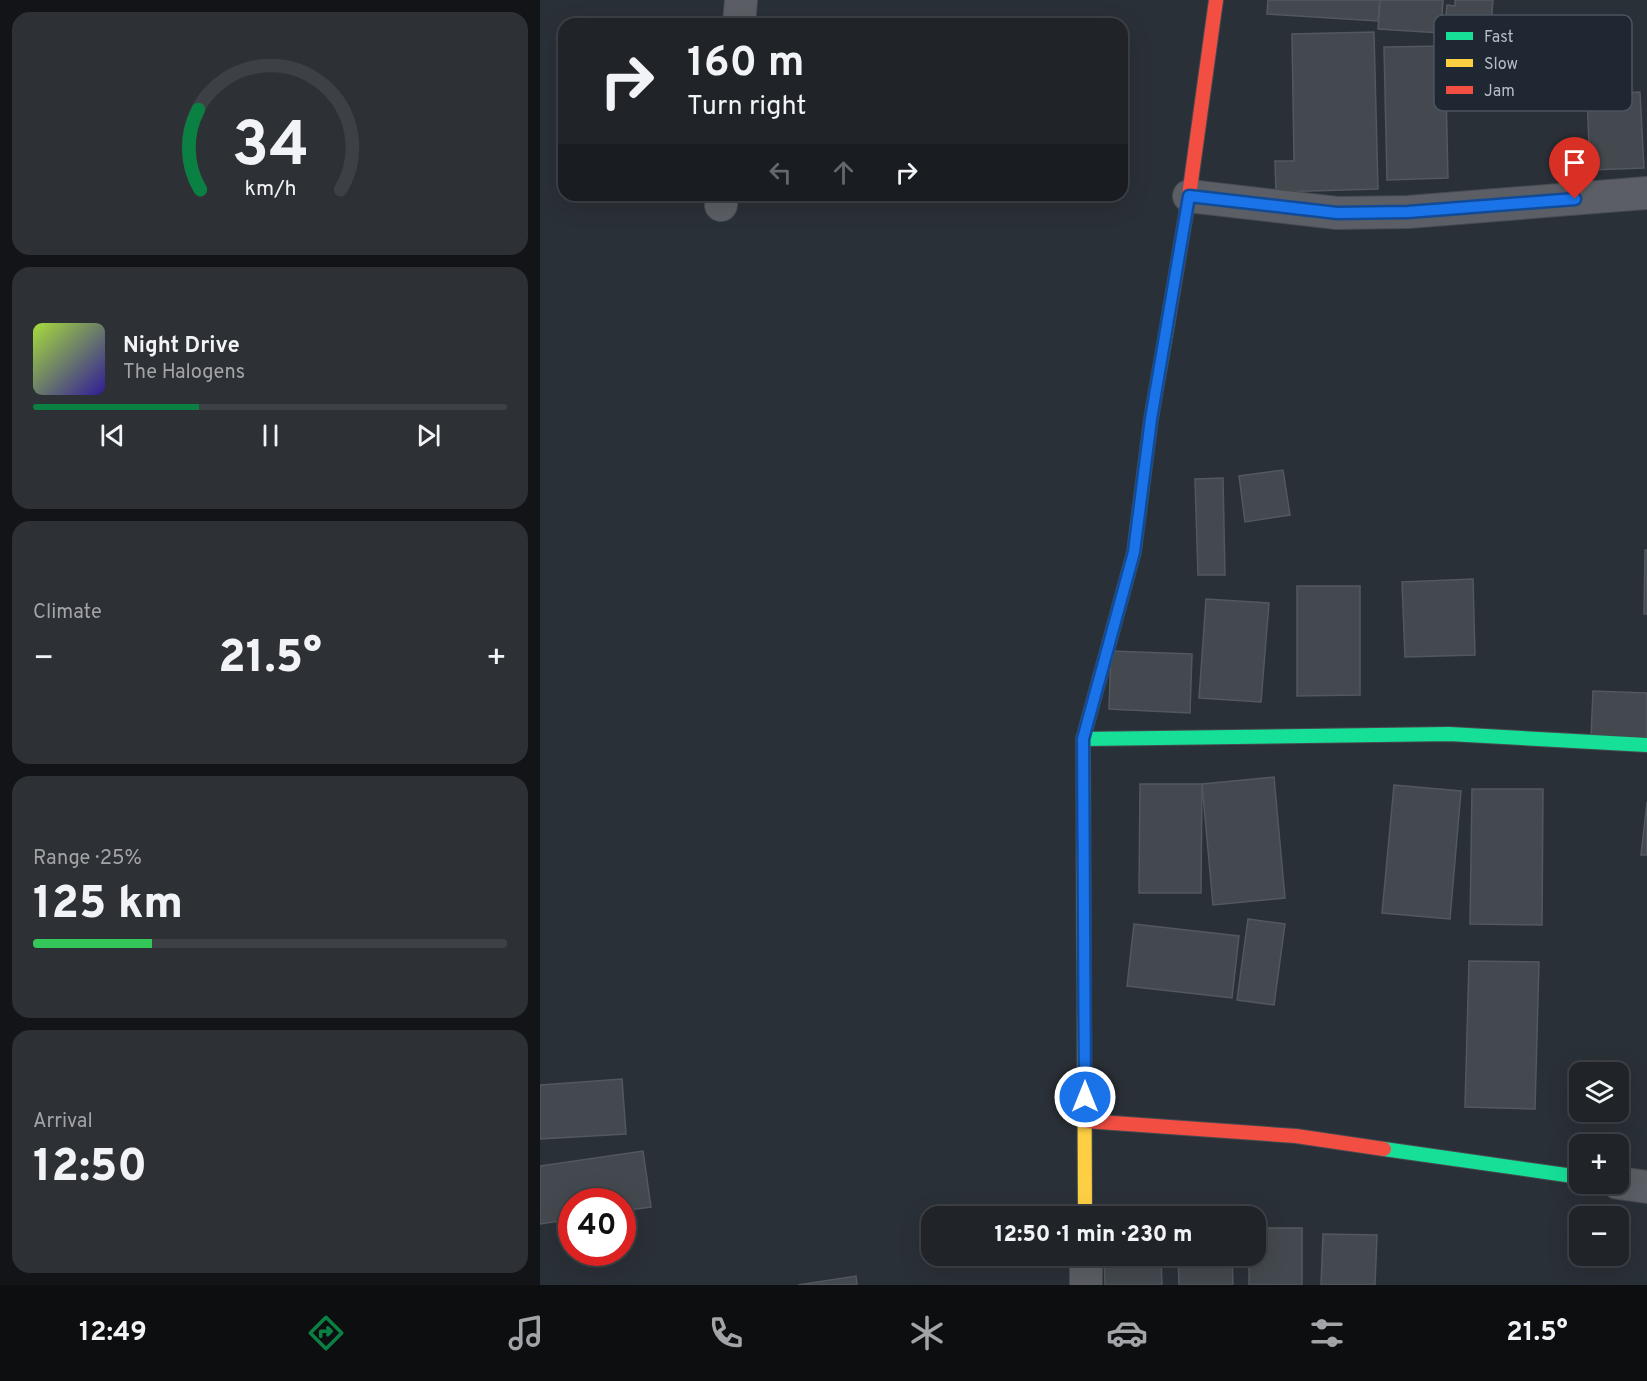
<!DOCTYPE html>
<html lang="en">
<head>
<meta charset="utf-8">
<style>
  body { margin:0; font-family:Overpass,sans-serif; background:#2d3035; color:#f1f3f6; height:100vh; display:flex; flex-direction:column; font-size:22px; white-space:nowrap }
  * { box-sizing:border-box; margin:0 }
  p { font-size:20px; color:#a2a4a8 }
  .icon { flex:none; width:33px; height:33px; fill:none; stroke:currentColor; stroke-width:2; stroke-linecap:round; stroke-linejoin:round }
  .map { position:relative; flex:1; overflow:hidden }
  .side { display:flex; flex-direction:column; gap:12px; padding:12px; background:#121417; width:540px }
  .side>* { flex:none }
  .guide { position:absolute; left:18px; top:18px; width:570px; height:183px; border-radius:18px; box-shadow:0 6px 24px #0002,0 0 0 2px #3d4146; background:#202429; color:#f1f3f6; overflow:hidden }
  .controls { position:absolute; left:1029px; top:1062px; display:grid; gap:12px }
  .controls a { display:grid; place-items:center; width:60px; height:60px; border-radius:12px; background:#202429; box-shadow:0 6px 24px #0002,0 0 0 2px #3d4146; font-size:30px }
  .speed { position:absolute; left:18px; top:1188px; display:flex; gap:12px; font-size:30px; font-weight:700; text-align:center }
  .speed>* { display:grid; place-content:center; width:78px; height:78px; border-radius:50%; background:#202429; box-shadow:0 6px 24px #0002,0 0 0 2px #3d4146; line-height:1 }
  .speed .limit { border:9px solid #d22; background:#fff; color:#111 }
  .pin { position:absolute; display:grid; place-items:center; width:51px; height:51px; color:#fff; margin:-62px -26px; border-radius:50% 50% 50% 0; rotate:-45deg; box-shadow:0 0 6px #0007 }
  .pin .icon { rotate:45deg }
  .me { position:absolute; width:66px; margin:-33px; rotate:0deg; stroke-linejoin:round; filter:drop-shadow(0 0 4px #0008) }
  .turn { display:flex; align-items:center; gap:21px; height:126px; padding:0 30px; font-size:27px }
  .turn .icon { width:78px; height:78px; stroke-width:2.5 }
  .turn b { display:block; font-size:42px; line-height:51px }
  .lanes { display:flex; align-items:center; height:57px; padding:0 30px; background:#0003; justify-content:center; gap:30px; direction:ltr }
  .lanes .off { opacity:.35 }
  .big { font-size:45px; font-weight:800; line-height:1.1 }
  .side .card { flex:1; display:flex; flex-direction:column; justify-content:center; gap:9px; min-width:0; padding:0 21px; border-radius:18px; background:#2d3035 }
  .side .dial { align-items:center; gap:0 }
  .dial svg { height:156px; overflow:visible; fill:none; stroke:#3d4146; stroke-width:7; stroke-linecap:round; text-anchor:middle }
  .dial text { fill:#f1f3f6; stroke:none }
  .song { display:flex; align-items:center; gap:18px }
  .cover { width:72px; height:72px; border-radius:9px; background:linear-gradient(135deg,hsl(80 70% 55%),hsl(250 70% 35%)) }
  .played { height:6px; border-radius:3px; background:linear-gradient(90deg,#0b8043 35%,#3d4146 35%) }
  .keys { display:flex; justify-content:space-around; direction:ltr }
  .heat { display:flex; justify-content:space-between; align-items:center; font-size:33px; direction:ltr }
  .charge { height:9px; border-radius:4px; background:linear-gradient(90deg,#34c759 25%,#3d4146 0) }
  .trip { position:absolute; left:381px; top:1206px; width:345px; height:60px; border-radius:18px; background:#202429; box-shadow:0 6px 24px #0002,0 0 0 2px #3d4146; font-weight:800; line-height:60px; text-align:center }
  .menu { display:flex; height:96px; justify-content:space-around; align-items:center; background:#0d0e10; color:#a2a4a8 }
  .menu .icon { width:42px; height:42px }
  .menu .on { color:#0b8043 }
  .menu b { font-size:27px; color:#f1f3f6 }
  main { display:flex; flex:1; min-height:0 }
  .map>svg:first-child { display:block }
</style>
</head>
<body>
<main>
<section class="side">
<div class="card dial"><svg viewBox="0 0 100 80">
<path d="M14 69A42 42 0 1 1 86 69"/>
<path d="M14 69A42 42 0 0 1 13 28" stroke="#0b8043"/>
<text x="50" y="56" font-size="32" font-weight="700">34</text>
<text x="50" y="72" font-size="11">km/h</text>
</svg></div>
<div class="card">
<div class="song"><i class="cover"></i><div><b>Night Drive</b><p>The Halogens</p></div></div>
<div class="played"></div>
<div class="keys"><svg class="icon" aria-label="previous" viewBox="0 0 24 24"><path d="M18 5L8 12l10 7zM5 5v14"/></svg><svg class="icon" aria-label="pause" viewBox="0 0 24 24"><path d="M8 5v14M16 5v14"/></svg><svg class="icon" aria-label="next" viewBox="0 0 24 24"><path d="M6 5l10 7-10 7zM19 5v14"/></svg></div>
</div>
<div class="card"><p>Climate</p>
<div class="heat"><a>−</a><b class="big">21.5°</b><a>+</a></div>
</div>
<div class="card"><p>Range · 25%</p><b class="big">125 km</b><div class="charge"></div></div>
<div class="card"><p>Arrival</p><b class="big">12:50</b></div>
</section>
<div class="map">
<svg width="1107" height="1285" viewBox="0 0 1107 1285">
  <rect width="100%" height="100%" fill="#2a3037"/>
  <!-- building -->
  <g fill="#44494f" stroke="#52585f" stroke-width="1.5">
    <polygon points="728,0 840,0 838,21 727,14"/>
    <polygon points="840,0 903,0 901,33 838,29"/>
    <polygon points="915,0 953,0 950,39 904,35 907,5 915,6"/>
    <polygon points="834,32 838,189 736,192 735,161 754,161 752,34"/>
    <polygon points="905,46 908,178 847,180 844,47"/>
    <polygon points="1100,92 1104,168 1050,170 1047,95"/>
    <polygon points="743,470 750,515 705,522 699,476"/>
    <polygon points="683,478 685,575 658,575 655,479"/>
    <polygon points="1105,550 1107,550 1107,614 1104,614"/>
    <polygon points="933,579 935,655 865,657 862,582"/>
    <polygon points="757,586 820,586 820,695 757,696"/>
    <polygon points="666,599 729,603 721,702 659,698"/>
    <polygon points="571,651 652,654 650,713 569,709"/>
    <polygon points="1053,691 1107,693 1107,739 1051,737"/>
    <polygon points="734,777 745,898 673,905 662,784"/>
    <polygon points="600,784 662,784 661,893 599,893"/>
    <polygon points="854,785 921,791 910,919 842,913"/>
    <polygon points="932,789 1003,789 1002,925 930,924"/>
    <polygon points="1107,802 1107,855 1101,855"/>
    <polygon points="708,919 745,924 734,1005 697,1000"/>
    <polygon points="594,924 699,936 692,998 587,986"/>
    <polygon points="929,961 999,962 995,1109 925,1107"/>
    <polygon points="82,1079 86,1134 0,1139 0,1085"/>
    <polygon points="103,1151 111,1207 82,1211 82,1202 32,1202 32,1219 0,1224 0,1166"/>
    <polygon points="716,1228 762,1228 762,1285 709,1285 709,1256 716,1256"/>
    <polygon points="783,1234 837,1235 835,1285 781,1285"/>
    <polygon points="564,1256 621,1256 622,1285 565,1285"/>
    <polygon points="638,1256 692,1256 693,1285 639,1285"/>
    <polygon points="316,1276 317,1285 258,1285"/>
  </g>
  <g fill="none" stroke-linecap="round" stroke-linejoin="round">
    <!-- street casing -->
    <g stroke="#464b50" stroke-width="34">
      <g id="street">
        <polyline points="199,24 201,0"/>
        <polyline points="649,196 797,213 868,212 1107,193"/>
        <polyline points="181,205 182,195"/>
        <polyline points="1078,1183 1107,1187"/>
        <polyline points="546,1256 546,1285"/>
      </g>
    </g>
    <!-- fast casing -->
    <g stroke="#464b50" stroke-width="16">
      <g id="fast">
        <polyline points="555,695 594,552 611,419 628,321"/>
        <polyline points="543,739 909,734 1107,745"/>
        <polyline points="844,1149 1040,1177"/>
      </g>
    </g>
    <!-- slow casing -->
    <g stroke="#464b50" stroke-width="16">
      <polyline id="slow" points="545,1216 543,739 555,695"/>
    </g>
    <!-- jam casing -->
    <g stroke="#464b50" stroke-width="16">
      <g id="jam">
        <polyline points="628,321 649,196 676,0"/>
        <polyline points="545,1121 756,1136 844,1149"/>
      </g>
    </g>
    <!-- street -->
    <use href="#street" stroke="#5b5f65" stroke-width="32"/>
    <!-- fast -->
    <use href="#fast" stroke="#16e098" stroke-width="14"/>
    <!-- slow -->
    <use href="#slow" stroke="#ffcf43" stroke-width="14"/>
    <!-- jam -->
    <use href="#jam" stroke="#f24e42" stroke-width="14"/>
  </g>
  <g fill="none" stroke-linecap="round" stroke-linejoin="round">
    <!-- route casing -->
    <g stroke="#114b97" stroke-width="15">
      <polyline id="route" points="545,1097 543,739 594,552 611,419 649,196 797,213 868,212 1035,199"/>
    </g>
    <!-- route -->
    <use href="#route" stroke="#1a73e8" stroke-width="10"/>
  </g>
  <!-- legend -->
  <rect x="894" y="15" width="198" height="96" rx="9" fill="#1e2732" stroke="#4b545f" stroke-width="1.5"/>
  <rect x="906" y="32" width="27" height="8" fill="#16e098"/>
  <rect x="906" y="59" width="27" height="8" fill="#ffcf43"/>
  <rect x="906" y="86" width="27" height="8" fill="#f24e42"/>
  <g font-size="16" fill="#b5bdc8">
    <text x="944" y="42">Fast</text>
    <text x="944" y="69">Slow</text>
    <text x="944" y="96">Jam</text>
  </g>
</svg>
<div class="controls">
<a><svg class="icon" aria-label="layers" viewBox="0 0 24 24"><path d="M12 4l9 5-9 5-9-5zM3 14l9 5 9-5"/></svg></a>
<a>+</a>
<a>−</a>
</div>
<div class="speed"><div class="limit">40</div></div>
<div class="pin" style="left:1035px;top:199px;background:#d93025"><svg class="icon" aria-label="arrive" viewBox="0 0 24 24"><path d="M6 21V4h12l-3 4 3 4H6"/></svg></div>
<svg class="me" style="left:545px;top:1097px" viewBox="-20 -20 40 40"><circle r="17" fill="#1a73e8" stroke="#fff" stroke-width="3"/><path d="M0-11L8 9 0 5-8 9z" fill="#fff"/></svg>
<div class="trip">12:50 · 1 min · 230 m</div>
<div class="guide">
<div class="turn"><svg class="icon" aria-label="right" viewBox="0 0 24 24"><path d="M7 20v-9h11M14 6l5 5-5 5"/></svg><div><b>160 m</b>Turn right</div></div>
<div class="lanes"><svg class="icon off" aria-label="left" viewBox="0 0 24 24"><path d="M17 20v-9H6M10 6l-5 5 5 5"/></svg><svg class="icon off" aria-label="ahead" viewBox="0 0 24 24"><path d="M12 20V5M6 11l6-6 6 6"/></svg><svg class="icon" aria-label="right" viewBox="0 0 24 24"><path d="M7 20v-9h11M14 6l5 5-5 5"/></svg></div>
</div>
</div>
</main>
<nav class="menu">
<b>12:49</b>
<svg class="icon on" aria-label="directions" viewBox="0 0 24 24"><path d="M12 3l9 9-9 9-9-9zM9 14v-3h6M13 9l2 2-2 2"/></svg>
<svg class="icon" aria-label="music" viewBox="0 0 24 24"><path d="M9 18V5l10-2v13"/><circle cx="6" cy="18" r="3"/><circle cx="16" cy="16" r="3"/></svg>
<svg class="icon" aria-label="phone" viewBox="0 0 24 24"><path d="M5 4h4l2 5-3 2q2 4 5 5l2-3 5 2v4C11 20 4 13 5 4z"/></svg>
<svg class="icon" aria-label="climate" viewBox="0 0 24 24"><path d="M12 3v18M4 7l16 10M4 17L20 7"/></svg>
<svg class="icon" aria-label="car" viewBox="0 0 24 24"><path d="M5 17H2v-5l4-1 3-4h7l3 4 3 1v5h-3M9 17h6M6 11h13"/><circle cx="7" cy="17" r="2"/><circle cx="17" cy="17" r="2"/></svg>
<svg class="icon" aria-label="filters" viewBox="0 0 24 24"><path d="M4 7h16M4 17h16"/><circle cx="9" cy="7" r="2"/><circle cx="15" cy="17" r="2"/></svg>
<b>21.5°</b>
</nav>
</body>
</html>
